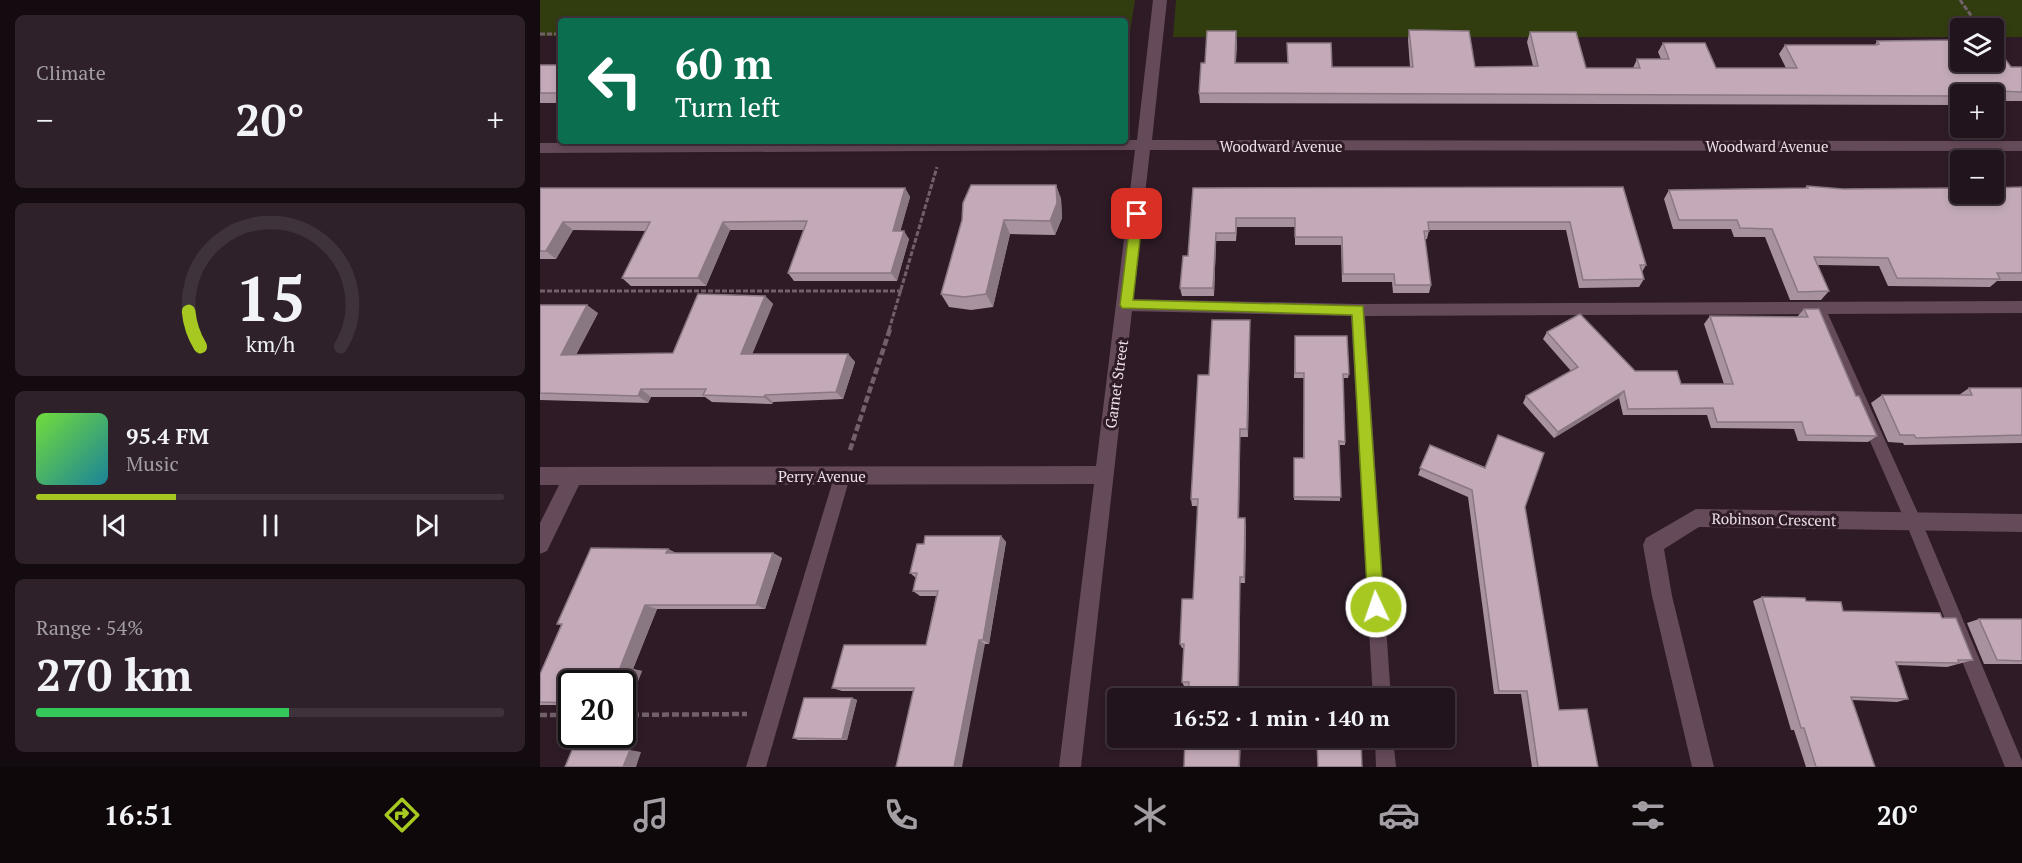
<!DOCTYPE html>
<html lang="en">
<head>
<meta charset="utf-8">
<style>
  body { margin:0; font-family:"PT Serif",serif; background:#2e2129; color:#f1f3f6; height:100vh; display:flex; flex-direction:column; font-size:22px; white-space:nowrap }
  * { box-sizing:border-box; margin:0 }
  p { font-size:20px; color:#a29ea3 }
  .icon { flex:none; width:33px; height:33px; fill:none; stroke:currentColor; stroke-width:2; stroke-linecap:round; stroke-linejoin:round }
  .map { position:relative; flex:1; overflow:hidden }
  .side { display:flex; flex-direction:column; gap:15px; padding:15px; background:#130b0f; width:540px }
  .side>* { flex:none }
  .hud { position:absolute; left:18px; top:18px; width:570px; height:126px; border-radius:6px; box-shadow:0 3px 9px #0003,0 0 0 2px #3f333b; background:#0b6e4f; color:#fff; overflow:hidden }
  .controls { position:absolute; left:1410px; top:18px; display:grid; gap:12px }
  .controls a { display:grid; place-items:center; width:54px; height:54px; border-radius:6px; background:#22141c; box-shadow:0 3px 9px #0003,0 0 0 2px #3f333b; font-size:30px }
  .speed { position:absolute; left:18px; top:670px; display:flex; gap:12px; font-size:30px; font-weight:700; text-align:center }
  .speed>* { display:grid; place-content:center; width:78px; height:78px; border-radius:50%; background:#22141c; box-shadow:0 3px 9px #0003,0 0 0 2px #3f333b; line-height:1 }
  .speed .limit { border:3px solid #111; border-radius:9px; background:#fff; color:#111 }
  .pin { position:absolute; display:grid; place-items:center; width:51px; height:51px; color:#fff; margin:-26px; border-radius:12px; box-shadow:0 3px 9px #0006 }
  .me { position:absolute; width:66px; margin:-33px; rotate:357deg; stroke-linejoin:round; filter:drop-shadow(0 0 4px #0008) }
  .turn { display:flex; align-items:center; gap:21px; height:126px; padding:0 18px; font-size:27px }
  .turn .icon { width:78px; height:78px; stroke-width:2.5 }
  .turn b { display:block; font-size:42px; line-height:51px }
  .big { font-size:45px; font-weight:700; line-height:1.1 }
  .side .tile { flex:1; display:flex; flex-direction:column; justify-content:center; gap:9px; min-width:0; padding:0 21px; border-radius:9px; background:#2e2129 }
  .side .dial { align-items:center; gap:0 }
  .dial svg { height:156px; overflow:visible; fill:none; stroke:#3f333b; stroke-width:7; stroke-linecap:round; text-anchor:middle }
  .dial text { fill:#f1f3f6; stroke:none }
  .song { display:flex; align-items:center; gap:18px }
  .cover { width:72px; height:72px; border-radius:9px; background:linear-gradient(135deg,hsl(100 70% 55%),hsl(190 70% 35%)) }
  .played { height:6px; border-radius:3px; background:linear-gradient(90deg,#a6c821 30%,#3f333b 30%) }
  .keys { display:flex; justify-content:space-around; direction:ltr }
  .heat { display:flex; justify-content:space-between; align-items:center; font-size:33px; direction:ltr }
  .charge { height:9px; border-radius:4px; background:linear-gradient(90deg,#34c759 54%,#3f333b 0) }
  .trip { position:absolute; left:567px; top:688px; width:348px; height:60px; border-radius:6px; background:#22141c; box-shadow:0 3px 9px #0003,0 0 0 2px #3f333b; font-weight:700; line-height:60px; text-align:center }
  .tabs { display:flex; height:96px; justify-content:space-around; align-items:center; background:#0e080b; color:#a29ea3 }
  .tabs .icon { width:42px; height:42px }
  .tabs .selected { color:#a6c821 }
  .tabs b { font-size:27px; color:#f1f3f6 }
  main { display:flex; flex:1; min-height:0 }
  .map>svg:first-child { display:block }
</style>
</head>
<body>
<main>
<section class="side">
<div class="tile"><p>Climate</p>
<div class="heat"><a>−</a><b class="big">20°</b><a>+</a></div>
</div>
<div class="tile dial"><svg viewBox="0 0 100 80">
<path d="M14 69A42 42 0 1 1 86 69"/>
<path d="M14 69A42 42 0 0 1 8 51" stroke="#a6c821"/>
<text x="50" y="56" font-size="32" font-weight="700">15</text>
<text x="50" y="72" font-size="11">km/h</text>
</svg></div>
<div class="tile">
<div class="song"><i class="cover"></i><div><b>95.4 FM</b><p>Music</p></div></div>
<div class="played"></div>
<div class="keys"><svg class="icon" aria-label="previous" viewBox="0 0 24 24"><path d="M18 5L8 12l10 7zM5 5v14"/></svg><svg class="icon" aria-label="pause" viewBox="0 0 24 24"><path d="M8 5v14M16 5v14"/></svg><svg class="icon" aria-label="next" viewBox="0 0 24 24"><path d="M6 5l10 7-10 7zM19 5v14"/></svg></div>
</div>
<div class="tile"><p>Range · 54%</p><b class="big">270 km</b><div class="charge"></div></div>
</section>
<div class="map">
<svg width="1482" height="767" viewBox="0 0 1482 767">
  <rect width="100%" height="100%" fill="#2e1b26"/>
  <!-- green -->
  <g fill="#323d0f">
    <polygon points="0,0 595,0 589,38 585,38 585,21 21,21 21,36 0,36"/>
    <polygon points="636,0 1482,0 1482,37 1454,37 1454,28 1420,28 1420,37 633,37"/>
  </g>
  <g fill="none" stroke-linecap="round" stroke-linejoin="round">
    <!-- path-far1 -->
    <g stroke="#71606a" stroke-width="3" stroke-dasharray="5 2" stroke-linecap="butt">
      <polyline points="1420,0 1440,28"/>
      <polyline points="0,34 21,34"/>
      <polyline points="1454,48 1464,62"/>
      <polyline points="0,291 362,291"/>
      <polyline points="349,330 397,167"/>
    </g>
    <!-- path -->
    <g stroke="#71606a" stroke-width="4.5" stroke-dasharray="7 3" stroke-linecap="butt">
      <polyline points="310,450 350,329"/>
      <polyline points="0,715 32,715"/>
      <polyline points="82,715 207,714"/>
    </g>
    <!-- lane -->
    <g fill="#654a5a" fill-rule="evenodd">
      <polygon points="586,299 818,304 1482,301 1482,313 1288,314 1382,522 1482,761 1482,767 1465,767 1366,523 1275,316 1276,314 825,316 851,699 833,699 811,316 586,311 581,309 579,305 581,301"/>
      <polygon points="302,470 308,472 310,477 226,767 206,767 294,477 296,472"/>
      <polygon points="835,738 853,738 856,767 836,767"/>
    </g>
    <!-- street -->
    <g fill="#654a5a" fill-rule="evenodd">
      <polygon points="613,0 627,0 612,140 1482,141 1482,151 610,150 541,767 519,767 554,484 39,485 7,551 0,554 0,523 19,485 0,485 0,467 556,466 595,150 0,153 0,143 597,140"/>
      <polygon points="1156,509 1482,514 1482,532 1159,527 1124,549 1132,596 1174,767 1152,767 1112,596 1103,545 1106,538"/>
    </g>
  </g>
  <!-- wall -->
  <g fill="#a9929f">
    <polygon points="869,30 935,67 993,66 987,42 990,32 1046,68 1093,68 1097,59 1121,59 1118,52 1123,43 1176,68 1246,68 1239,54 1245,45 1335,45 1337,41 1420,62 1471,67 1482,67 1482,101 1458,101 1454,105 1454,94 1420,94 1420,105 660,103 659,93 665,63 697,41 696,63 792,67 870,67 868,40"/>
    <rect x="0" y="65" width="21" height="38"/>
    <polygon points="516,185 521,199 522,218 515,235 470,234 453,307 431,310 409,307 401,294 422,220"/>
    <polygon points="1267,186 1303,189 1482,187 1482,281 1457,281 1450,287 1348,286 1339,266 1278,265 1289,291 1281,300 1250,300 1225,237 1194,237 1191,229 1133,229 1124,199 1129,190 1265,188"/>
    <polygon points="1083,187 1106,265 1102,272 1104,279 1099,287 1039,288 1026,230 889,230 887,239 885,239 891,285 889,293 853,293 852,282 802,282 801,245 755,245 755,227 697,227 696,241 676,241 674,296 642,296 640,288 648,256 653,188"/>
    <polygon points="0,188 365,188 370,197 360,231 369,239 357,281 254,281 248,273 264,230 190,230 166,286 91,286 82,278 106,231 33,230 16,259 0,259"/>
    <polygon points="225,296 233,304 212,354 308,354 315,362 303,399 233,402 232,404 172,402 165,397 111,397 108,403 0,400 0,305 58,313 36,355 133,353"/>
    <polygon points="1264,309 1316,396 1337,436 1328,442 1258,441 1254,429 1171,428 1167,415 1083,415 1079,398 1014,438 983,403 986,396 1031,371 1003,339 1007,332 1095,371 1141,384 1184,384 1164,324 1170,316 1257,317"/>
    <polygon points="710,320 708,437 700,437 699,518 706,524 705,583 700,583 699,693 702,697 649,686 644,686 642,682 644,648 642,648 640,644 653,599 658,506 652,506 651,499 669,375"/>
    <polygon points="755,336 809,374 808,378 803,378 805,442 805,445 799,445 800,501 754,500 754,458 763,458 764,378 754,378"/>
    <polygon points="1429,388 1482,388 1482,443 1364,445 1363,443 1348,442 1331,403 1342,395 1419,395"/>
    <polygon points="958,435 985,507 1019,710 1058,767 992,767 981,694 954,694 928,497 878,475 890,445 945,467"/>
    <polygon points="461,536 466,542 449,644 445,644 373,691 302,691 292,688 386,645 396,596 380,596 373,591 376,578 370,573 384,544"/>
    <polygon points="128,549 136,553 233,553 242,558 225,609 117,609 93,669 102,671 89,703 82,703 82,684 32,684 32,705 0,705 0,674 21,625 17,624"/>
    <polygon points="1222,597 1266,601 1303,611 1402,618 1433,660 1407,667 1357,665 1368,699 1357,702 1312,700 1335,767 1266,767 1254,730 1251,730 1213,601"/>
    <polygon points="1439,619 1482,619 1482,664 1444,664 1427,623"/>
    <polygon points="312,698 317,700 307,740 258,740 253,738"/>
  </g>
  <!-- shaded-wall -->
  <g fill="#897782">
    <polygon points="696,31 697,41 695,72 695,63"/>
    <polygon points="516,185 521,199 522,218 515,235 510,221"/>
    <polygon points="365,188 370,197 358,240 353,231"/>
    <polygon points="464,220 470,234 453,307 446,294"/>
    <polygon points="23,222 33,230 16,259 6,251"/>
    <polygon points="183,222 190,230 166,286 158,278"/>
    <polygon points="364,231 369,239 357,281 351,273"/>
    <polygon points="676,233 676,241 674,296 673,288"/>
    <polygon points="225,296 233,304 209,362 201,354"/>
    <polygon points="47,305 58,313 32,362 21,355"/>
    <polygon points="710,320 710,329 708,437 707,429"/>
    <polygon points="308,354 315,362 303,399 296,392"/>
    <polygon points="101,389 111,397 108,403 98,396"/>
    <polygon points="1084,391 1079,398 1014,438 1018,432"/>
    <polygon points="225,395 233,402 232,404 224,397"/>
    <polygon points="700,429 700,437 699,524 698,518"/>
    <polygon points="705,518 706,524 705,583 704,577"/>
    <polygon points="461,536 466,542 449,644 443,640"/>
    <polygon points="128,549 138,554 126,553"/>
    <polygon points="233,553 242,558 225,609 216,605"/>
    <polygon points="700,577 700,583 699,697 698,693"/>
    <polygon points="105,605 117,609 93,669 102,671 89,703 82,701 82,686 80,668"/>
    <polygon points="439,640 445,644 422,767 414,767"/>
    <polygon points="312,698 317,700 307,740 302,739"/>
    <polygon points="700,738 701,738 700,767 699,767"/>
    <polygon points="90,750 101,752 96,767 83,767"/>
  </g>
  <!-- building -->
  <g fill="#c4aab9" stroke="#897782" stroke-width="1.5">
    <polygon points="869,30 929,31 935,67 998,66 990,32 1036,32 1046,68 1100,68 1097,59 1129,59 1123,43 1165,43 1176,68 1257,68 1245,45 1336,45 1339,44 1337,41 1419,40 1420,43 1420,62 1454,62 1454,59 1465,59 1471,67 1482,67 1482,92 1459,91 1462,96 1454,96 1454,94 1420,94 1420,96 659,93 661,63 665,63 667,31 696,31 695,63 748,63 747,43 791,43 792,67 873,67"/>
    <polygon points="0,65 21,65 21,96 17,96 18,93 0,93"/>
    <polygon points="431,185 516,185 517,203 510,221 464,220 446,294 424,297 401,294 422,220 423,203"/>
    <polygon points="1267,186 1303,189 1420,188 1420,194 1454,194 1454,188 1482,187 1482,273 1457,273 1460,279 1357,278 1348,258 1274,257 1289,291 1258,292 1232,229 1200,228 1197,220 1139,220 1129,190 1268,188"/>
    <polygon points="1083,187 1106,265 1100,265 1104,279 1043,280 1030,222 888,222 889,231 884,231 891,285 855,285 854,274 803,274 802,237 755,237 755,218 696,218 696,233 676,233 673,288 640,288 643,256 648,256 653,188"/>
    <polygon points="0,188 365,188 353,231 364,231 351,273 248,273 267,221 183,222 158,278 82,278 110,222 23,222 6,251 0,251"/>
    <polygon points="158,294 225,296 201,354 308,354 296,392 225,395 224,397 163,395 166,389 101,389 98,396 0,393 0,305 47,305 21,355 133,353"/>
    <polygon points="1264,309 1279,309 1316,396 1319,396 1337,436 1266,435 1262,422 1177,422 1173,408 1088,409 1084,391 1018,432 986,396 1038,367 1007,332 1040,314 1095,371 1137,371 1141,384 1193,384 1170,316 1268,317"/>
    <polygon points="672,320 710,320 707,429 700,429 698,518 705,518 704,577 700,577 698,693 701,693 701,699 648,699 649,682 642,682 644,644 640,644 642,599 653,599 658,499 651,499 658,375 669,375"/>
    <polygon points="755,336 807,336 809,374 803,374 805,442 799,441 801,497 754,497 754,458 764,458 764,373 755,373"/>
    <polygon points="1429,388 1482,388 1482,435 1376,438 1374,435 1360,435 1342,395 1432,395"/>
    <polygon points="958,435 1004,453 985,507 1019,710 1047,709 1058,767 998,767 987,691 959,691 932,490 880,468 890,445 945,468"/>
    <polygon points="385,536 461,536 443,640 439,640 414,767 356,767 374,688 292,688 304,645 386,645 398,591 373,591 377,573 370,573 377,544 384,544"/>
    <polygon points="51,548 128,549 126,553 233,553 216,605 105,605 80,668 90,668 82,686 82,684 32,684 32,703 0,702 0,674 22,624 17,624"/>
    <polygon points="1222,597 1265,598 1266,601 1301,602 1303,611 1400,613 1402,618 1416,618 1433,660 1418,660 1419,663 1356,662 1368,699 1311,697 1335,767 1276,767 1264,728 1261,728"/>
    <polygon points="1439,619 1482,619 1482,661 1457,660"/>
    <polygon points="264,698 312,698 302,739 253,738"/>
    <polygon points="904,708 912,708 914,735 904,734"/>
    <polygon points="645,738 700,738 699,767 644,767"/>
    <polygon points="777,742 821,743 822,767 778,767"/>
    <polygon points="32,750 90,750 83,767 25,767"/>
  </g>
  <!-- route -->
  <polygon fill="#a6c821" stroke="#6c8215" stroke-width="1.5" points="597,209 603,214 593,300 823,306 844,607 842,613 836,615 831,613 828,607 812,315 582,308 580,305 591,214"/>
  <g text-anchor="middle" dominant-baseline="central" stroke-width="6" stroke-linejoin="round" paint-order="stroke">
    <!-- street labels -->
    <g font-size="15" fill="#ede0e7" stroke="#2e1b26">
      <text x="741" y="146">Woodward Avenue</text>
      <text x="1227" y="146">Woodward Avenue</text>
      <text transform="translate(576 384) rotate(-82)">Garnet Street</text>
      <text x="282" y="476">Perry Avenue</text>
      <text transform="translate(1234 519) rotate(1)">Robinson Crescent</text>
    </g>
  </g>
</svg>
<div class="controls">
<a><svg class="icon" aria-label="layers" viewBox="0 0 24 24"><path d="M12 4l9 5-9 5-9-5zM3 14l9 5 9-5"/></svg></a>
<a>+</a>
<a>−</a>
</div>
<div class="speed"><div class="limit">20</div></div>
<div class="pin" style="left:597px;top:214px;background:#d93025"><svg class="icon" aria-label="arrive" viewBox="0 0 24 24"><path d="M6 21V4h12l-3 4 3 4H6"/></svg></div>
<svg class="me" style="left:836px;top:607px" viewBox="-20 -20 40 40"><circle r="17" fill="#a6c821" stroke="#fff" stroke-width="3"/><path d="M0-11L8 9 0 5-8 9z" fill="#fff"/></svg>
<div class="trip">16:52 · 1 min · 140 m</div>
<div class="hud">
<div class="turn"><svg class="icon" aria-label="left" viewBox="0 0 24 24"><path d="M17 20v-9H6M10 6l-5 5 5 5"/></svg><div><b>60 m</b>Turn left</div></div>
</div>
</div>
</main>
<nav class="tabs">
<b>16:51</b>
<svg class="icon selected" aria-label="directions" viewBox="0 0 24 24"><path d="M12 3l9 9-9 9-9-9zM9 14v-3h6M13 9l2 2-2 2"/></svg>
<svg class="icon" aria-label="music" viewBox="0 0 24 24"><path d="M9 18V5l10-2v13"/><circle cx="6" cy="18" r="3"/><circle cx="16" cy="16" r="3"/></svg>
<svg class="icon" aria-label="phone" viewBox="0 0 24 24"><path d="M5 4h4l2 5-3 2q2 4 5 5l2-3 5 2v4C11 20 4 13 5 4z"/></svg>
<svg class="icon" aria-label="climate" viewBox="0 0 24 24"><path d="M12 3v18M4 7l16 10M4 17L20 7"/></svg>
<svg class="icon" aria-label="car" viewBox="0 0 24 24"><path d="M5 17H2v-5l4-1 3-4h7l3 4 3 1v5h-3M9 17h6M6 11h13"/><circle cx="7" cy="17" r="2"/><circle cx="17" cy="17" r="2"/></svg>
<svg class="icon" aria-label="filters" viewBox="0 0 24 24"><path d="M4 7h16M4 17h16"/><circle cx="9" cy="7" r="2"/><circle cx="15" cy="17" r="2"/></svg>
<b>20°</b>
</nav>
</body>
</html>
